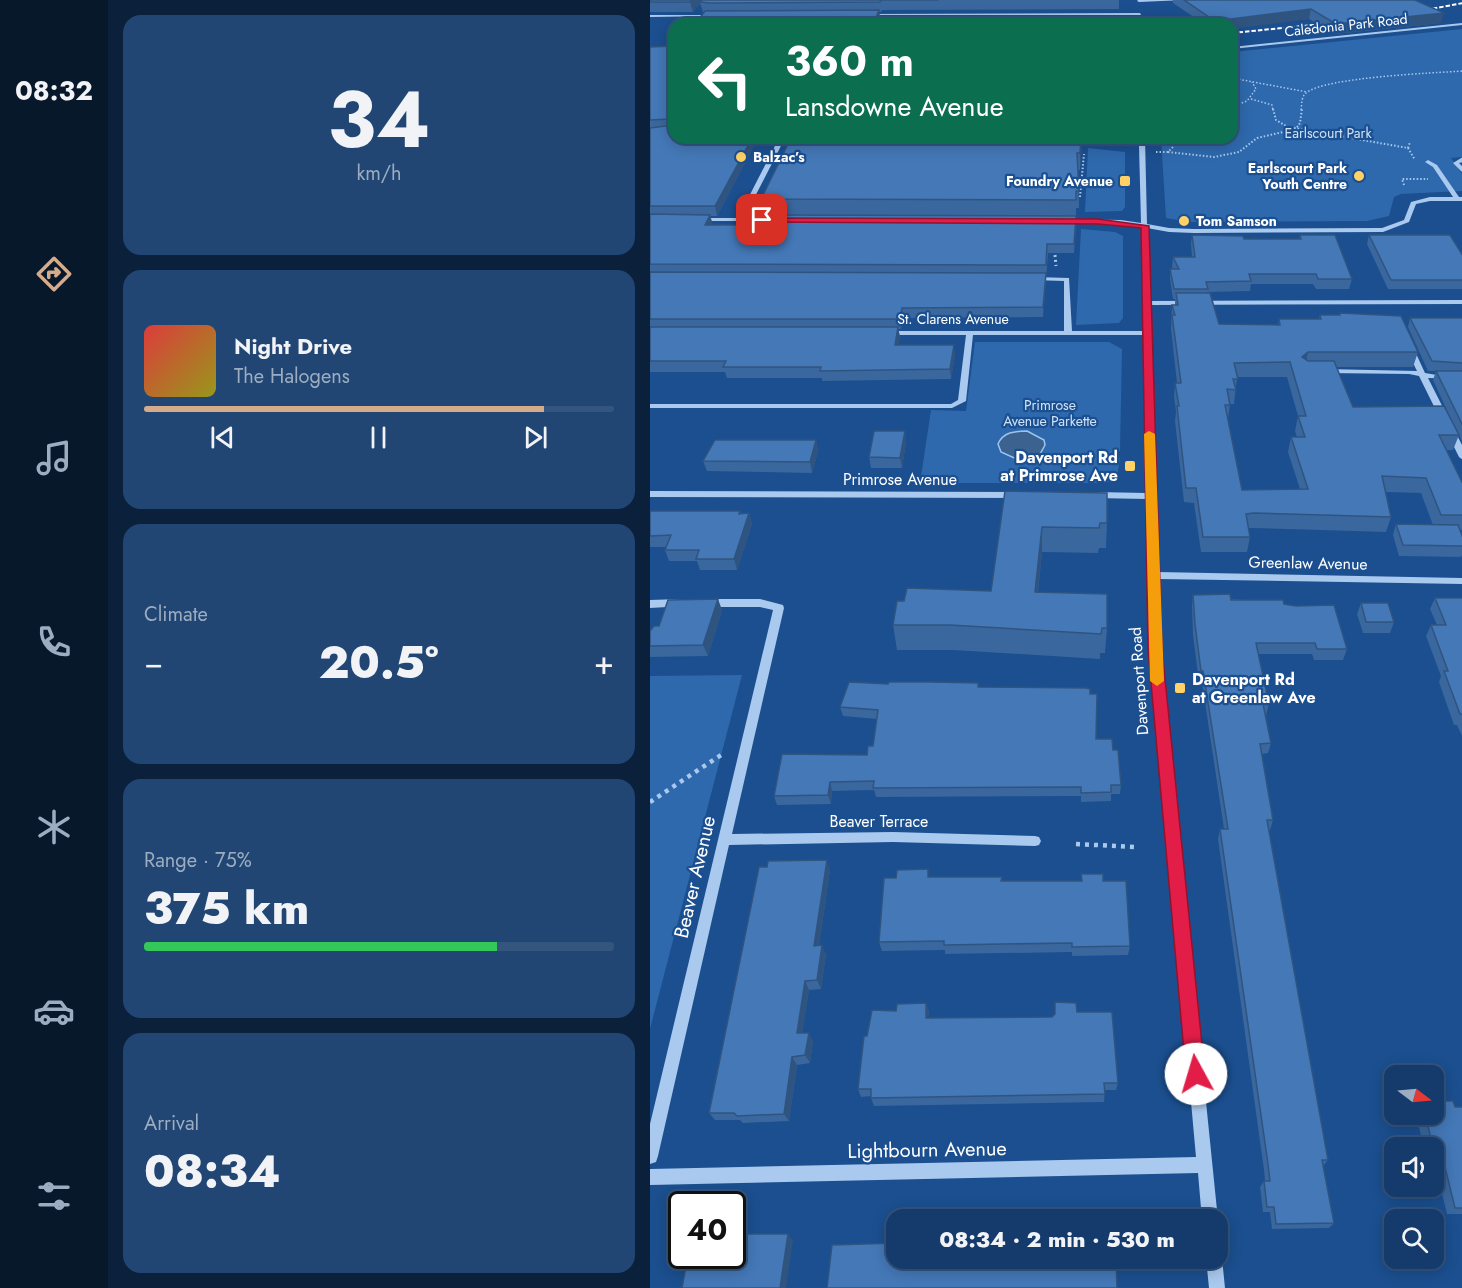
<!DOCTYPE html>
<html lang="en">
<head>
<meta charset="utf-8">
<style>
  body { margin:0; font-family:Jost,sans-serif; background:#214673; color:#f1f3f6; height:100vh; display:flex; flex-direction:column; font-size:22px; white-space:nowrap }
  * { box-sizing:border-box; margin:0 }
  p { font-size:20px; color:#9dadc1 }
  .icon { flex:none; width:33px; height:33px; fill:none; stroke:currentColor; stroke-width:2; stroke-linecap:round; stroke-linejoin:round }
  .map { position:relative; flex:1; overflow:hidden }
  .panel { display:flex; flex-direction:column; gap:15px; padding:15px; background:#0b203b; width:542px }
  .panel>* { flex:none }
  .guide { position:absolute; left:18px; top:18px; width:570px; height:126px; border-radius:18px; box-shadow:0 3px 15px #0003,0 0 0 2px #33557e; background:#0b6e4f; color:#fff; overflow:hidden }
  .needle { width:39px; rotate:106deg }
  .controls { position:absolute; left:734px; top:1065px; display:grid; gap:12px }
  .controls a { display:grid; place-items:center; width:60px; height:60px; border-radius:12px; background:#143b6b; box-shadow:0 3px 15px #0003,0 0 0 2px #33557e; font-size:30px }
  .speed { position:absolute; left:18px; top:1191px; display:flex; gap:12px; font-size:30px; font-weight:700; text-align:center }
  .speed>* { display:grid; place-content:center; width:78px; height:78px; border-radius:50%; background:#143b6b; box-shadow:0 3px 15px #0003,0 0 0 2px #33557e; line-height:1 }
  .speed .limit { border:3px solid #111; border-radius:9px; background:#fff; color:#111 }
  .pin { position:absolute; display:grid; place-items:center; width:51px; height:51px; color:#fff; margin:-26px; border-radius:12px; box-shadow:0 3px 9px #0006 }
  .me { position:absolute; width:66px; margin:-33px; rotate:354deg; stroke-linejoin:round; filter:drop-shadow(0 0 4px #0008) }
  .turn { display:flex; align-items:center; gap:21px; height:126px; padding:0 18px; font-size:27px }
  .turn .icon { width:78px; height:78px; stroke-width:2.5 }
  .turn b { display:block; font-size:42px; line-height:51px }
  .big { font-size:45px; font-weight:800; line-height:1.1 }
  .panel .tile { flex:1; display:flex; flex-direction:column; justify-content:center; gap:9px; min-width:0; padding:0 21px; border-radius:18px; background:#214673 }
  .panel .dial { align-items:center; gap:0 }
  .dial b { font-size:78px; line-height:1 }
  .song { display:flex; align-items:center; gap:18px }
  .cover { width:72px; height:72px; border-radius:9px; background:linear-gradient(135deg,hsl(0 70% 55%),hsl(60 70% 35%)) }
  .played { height:6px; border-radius:3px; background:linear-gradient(90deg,#d6ab8b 85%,#33557e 85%) }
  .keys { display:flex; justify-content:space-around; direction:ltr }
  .heat { display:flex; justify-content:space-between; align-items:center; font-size:33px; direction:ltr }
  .charge { height:9px; border-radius:4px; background:linear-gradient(90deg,#34c759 75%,#33557e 0) }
  .trip { position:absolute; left:236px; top:1209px; width:342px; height:60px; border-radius:18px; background:#143b6b; box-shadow:0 3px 15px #0003,0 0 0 2px #33557e; font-weight:800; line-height:60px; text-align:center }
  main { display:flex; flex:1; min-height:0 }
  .dock { display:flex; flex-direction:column; width:108px; justify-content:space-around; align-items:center; background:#08182b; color:#9dadc1 }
  .dock .icon { width:42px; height:42px }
  .dock .on { color:#d6ab8b }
  .dock b { font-size:27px; color:#f1f3f6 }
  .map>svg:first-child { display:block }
</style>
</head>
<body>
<main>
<nav class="dock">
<b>08:32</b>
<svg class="icon on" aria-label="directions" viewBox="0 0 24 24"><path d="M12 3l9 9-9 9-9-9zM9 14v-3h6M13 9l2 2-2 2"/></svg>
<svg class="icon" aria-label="music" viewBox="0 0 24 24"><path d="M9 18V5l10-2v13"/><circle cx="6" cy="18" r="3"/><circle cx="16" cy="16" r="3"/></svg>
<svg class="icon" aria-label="phone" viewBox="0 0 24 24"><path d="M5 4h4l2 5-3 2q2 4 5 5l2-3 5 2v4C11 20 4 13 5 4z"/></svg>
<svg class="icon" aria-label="climate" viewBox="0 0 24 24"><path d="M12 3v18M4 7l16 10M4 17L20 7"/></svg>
<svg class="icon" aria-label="car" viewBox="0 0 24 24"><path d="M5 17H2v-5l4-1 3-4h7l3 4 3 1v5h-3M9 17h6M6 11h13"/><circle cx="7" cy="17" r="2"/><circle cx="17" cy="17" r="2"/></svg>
<svg class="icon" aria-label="filters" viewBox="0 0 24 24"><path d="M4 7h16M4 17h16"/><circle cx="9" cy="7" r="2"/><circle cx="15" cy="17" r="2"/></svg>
</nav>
<section class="panel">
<div class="tile dial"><b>34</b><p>km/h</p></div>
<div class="tile">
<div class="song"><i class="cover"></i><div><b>Night Drive</b><p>The Halogens</p></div></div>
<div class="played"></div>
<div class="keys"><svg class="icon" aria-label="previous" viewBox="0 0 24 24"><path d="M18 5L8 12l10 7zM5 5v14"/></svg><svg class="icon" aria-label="pause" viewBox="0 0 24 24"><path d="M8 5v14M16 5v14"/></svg><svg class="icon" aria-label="next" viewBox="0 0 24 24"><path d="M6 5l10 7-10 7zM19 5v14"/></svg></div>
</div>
<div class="tile"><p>Climate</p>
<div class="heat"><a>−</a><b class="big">20.5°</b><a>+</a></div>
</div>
<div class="tile"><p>Range · 75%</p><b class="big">375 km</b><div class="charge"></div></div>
<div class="tile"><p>Arrival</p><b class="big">08:34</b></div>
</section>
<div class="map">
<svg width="813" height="1288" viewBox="0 0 813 1288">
  <rect width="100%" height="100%" fill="#1b4f8f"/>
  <!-- green -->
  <g fill="#2e69ad">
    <polygon points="812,29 812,157 801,158 812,174 812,191 751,194 744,197 739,216 717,221 539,222 516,218 511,138 582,138 582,52"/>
    <polygon points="438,148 475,152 475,207 472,211 435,212"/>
    <polygon points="431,229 465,232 473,236 473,318 469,323 426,325"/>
    <polygon points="325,342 459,342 472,349 470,451 464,451 464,457 470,458 467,478 456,483 270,483 281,410 316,411"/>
    <polygon points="92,675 0,1029 0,676"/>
  </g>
  <!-- water -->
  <path fill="#3c6290" stroke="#9cc4f0" stroke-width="1.5" d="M377,431L394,440L395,445L390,454L369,460L351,452L348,444C353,432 365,431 377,431Z"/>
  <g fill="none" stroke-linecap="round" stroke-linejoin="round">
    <!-- path-far3 -->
    <g stroke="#a9c9ee" stroke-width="1.5" stroke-dasharray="1.5 2" stroke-linecap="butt">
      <polyline points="582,78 657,92"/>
      <polyline points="601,99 622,105 623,110"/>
      <polyline points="582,107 597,101 606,89 602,82"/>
      <path d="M651,110C652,104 651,97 656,93C675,77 784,73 813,71"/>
    </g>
    <!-- path-far2 -->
    <g stroke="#a9c9ee" stroke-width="2" stroke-dasharray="1.5 2" stroke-linecap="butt">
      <polyline points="623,109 626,120 638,127 758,148 765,160"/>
      <polyline points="758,148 760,142"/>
      <polyline points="506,152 518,152 532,138"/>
      <polyline points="518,152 564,157 589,152 607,138 646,129 650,123 652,109"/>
      <polyline points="754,185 752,179 778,179"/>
      <polyline points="430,197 434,154"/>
    </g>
    <!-- path-far1 -->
    <polyline stroke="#a9c9ee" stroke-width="3" stroke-dasharray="2 3" stroke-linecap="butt" points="405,255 406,266"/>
    <!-- path -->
    <g stroke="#a9c9ee" stroke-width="4.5" stroke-dasharray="4 5" stroke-linecap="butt">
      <polyline points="0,802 74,753"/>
      <polyline points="426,844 486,847"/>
    </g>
    <!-- minor -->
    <g fill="#a9c9ee" fill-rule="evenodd">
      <polygon points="488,0 535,0 489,2 487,1"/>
      <polygon points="490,13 491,15 214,15 216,14"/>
      <polygon points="0,15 66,15 68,16 0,17"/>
      <polygon points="813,23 813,25 582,49 582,47"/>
      <polygon points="129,138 135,138 94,218 120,218 123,220 122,221 46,221 45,220 48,218 88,218"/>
      <polygon points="489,138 495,138 497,224 519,228 544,229 732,228 754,220 761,202 780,197 803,197 783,167 775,162 778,160 787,165 809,197 813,197 813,201 780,201 766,204 759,222 733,232 544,233 519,232 497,228 500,301 813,300 813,304 500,305 508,572 813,578 813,584 508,579 510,649 568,1220 567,1223 567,1220 552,1220 548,1173 0,1185 0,1169 546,1157 500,649 497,499 444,498 439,495 444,492 497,493 493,335 323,335 316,401 302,408 0,408 0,404 301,404 308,400 316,335 237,335 233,333 237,331 414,331 414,281 382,280 381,279 384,277 419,278 422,331 493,331 491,227 471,224 414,223 411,221 414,219 471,220 491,223 489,146 418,143 415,141 418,139 489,142"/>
      <polygon points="813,157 813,162 809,163 813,167 813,173 803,163"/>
      <polygon points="757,347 763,347 775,373 787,375 813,375 813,379 778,378 813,447 813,460 809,457 769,376 759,374 675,373 671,371 675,369 767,371 756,349"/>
      <polygon points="0,491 369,492 374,495 369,498 0,497"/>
      <polygon points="30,599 35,603 34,606 0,608 0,600"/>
      <polygon points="58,599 110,599 133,605 134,608 82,834 243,832 385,836 389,837 391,841 389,845 385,846 243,842 79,845 8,1156 6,1162 0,1164 0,1124 123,610 110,607 58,607 53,603"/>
      <polygon points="567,1251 570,1252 572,1258 575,1288 559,1288 556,1258 567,1258"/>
    </g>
    <!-- rail -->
    <g stroke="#fff" stroke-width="2" stroke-dasharray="4.5 2" stroke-linecap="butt">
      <polyline points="770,11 813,3"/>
      <polyline points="582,33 683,23"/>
    </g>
  </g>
  <!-- wall -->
  <g fill="#3a679d" fill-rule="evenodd">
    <polygon points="0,0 469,0 469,9 232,10 231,12 229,12 230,18 227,24 45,24 55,12 53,12 50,3 43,12 0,12"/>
    <polygon points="523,0 765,0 791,23 684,34 659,19 582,24 554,24 523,3"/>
    <polygon points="24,46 24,138 107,138 107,140 67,216 60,216 62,225 104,225 115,215 111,199 432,145 430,170 428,170 429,208 426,208 426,226 424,253 398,253 393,317 253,318 251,329 248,329 250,337 248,345 305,355 301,379 172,381 172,378 77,378 75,372 0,372 0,47"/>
    <path d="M542,235L594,239H649L650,235L702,279L699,289H666L663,284H601L600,291L557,292V293L569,324L628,325L629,319H669L670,315H689L690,313L768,352L763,367H686L703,407L800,417L783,380L786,371H778L758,327L760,318H813V444L809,435L803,450H796L813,484V530H809L813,538V553L811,557L749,556L743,535L746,524L783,525L771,493L735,492L741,517L736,532L601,528H598L600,537L597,552H551L544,503L534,502L525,421L526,411L524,397L525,383H527L521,329L522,305H525V299H523L520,279V269H523L522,267L523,257H542L541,244ZM587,377H637L648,416L645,431L647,437H641L638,452L650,489L592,490L578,419L580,404H584Z"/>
    <polygon points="719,235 813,256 813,289 738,289 717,244"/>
    <polygon points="166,440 168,451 162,473 57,471 53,461"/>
    <polygon points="256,442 252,468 221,468 219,457"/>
    <polygon points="355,491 457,523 456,548 449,548 448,553 392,552 388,592 457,628 455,653 450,653 450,659 303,650 247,650 243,625 254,601 341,591"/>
    <polygon points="0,511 99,513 102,524 87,570 50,570 47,561 19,561 15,550 16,547 0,547"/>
    <polygon points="543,595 634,604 697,649 693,660 664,660 662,654 608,654 619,704 616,715 621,743 618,753 612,754 623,820 620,830 619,830 678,1160 673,1166 684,1223 679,1228 622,1229 620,1212 613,1212 610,1187 614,1181 615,1181 614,1170 568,839 570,829 574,829 552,682 549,682 543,635 542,606"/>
    <polygon points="785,598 813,598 813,738 807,725 804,725 789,682 791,676 776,636 781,625 787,625 780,609"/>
    <polygon points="711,603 744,622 740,633 713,633 707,614"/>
    <polygon points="72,610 58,656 0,657 0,631 9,626"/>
    <polygon points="328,683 329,687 440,694 446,739 463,750 471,785 470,794 461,794 461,801 431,802 431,796 226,797 224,790 182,791 181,804 127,805 124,796 217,755 223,746 227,719 193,716 190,707 238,684"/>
    <polygon points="180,870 169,946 176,954 171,989 159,990 152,1033 163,1041 160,1063 147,1065 139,1121 93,1123 90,1120 65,1120 59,1113"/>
    <polygon points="431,874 453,881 480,946 478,955 422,956 422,952 295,954 295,950 232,951 229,942 280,877 352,881 431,881"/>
    <polygon points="276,1003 279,1012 278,1018 402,1017 427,1012 468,1083 466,1090 455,1090 454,1102 224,1106 221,1098 221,1096 211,1097 208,1089 217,1036 246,1011"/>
    <polygon points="805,1107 813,1107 813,1214 797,1214 786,1169 783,1169 783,1148 774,1148 766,1114 783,1114"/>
  </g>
  <!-- shaded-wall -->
  <g fill="#305480">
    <polygon points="42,0 53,0 43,12 40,2"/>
    <polygon points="661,9 659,19 582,29 582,24 564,24 565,21"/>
    <polygon points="229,10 230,18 227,24 226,18"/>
    <polygon points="794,13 791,23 684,34 686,24"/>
    <polygon points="102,138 107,138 107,140 67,216 65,206"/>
    <polygon points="431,138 432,145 430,170 430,153"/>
    <polygon points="60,215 63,225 57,235 55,225"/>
    <polygon points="396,273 396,283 393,317 393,307"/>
    <polygon points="252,308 253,318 251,329 250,319"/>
    <polygon points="248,327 250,337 246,356 245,345"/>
    <polygon points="304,345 305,355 301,379 300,369"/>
    <polygon points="658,352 655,367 652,357"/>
    <polygon points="255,431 256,442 252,468 250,458"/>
    <polygon points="166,440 168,451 162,473 160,462"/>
    <polygon points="99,513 102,524 87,570 84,559"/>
    <polygon points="392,527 392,552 385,617 385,592"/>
    <polygon points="68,599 72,610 58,656 53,645"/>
    <polygon points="180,782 182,791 181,804 178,795"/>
    <polygon points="177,860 180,870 168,955 164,946"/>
    <polygon points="172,945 176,954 171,989 167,980"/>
    <polygon points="155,981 159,990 151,1041 147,1033"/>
    <polygon points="276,1003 279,1012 278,1026 276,1018"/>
    <polygon points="159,1033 163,1041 160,1063 155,1055"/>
    <polygon points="142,1057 147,1065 139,1121 134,1114"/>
    <polygon points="138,1234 143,1240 136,1288 130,1288"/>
  </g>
  <!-- building -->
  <g fill="#4478b7" stroke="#305480" stroke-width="1.5" fill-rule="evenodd">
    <polygon points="0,0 42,0 40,2 0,2"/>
    <polygon points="52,0 288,0 231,0 230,2 60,3 50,2"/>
    <polygon points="534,0 765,0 794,13 686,24 661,9 565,21"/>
    <polygon points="229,10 226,18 115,19 112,24 45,24 55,11"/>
    <polygon points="24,46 24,138 102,138 65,206 0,206 0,128 24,125 21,119 0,120 0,47"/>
    <polygon points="141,138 431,138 430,153 427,153 429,191 426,191 426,200 111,199"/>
    <polygon points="0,214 60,215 55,225 104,225 109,215 426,216 424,244 397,244 396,265 0,264"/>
    <polygon points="542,235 593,236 594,239 651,239 650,235 685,235 702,279 668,279 666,274 599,274 601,281 556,282 558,289 524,289 520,269 529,269 523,257 545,257"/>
    <polygon points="719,235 800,235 813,256 813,280 741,280"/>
    <polygon points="0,272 396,273 393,307 252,308 250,319 0,319"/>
    <path d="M526,293H560L569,324L630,325L629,319H671L670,315H690V313L751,316L768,352H658L652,357L658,361H684L703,407L794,406L809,435H789L813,484V515H791L776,478L732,476L741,517L604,513L596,514L600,537H553L546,488H536L527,406H529L525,383H531L522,315H525L522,305H528ZM640,362L656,416H648L655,437H641L658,489L592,490L575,405H580L577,389L586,390L583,379H588L584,363Z"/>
    <polygon points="760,318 813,318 813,363 782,361"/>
    <polygon points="0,327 248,327 245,345 304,345 300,369 170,371 171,367 73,367 76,361 0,361"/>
    <polygon points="786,371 813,371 813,426"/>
    <polygon points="224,431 255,431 250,458 219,457"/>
    <polygon points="65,440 166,440 160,462 53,461"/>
    <polygon points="355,491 457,493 457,523 450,523 449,528 392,527 385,592 457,594 457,628 452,628 451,634 300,625 243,625 247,601 254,601 257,588 341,591"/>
    <polygon points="0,511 90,511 89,514 99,513 84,559 46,559 49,550 15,550 21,535 0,536"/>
    <polygon points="746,524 808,525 813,538 813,546 753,545"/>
    <polygon points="580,594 581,600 633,600 634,604 646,606 684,605 697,649 667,649 665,643 606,643 619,704 613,704 621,743 610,744 623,820 617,820 678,1160 672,1160 684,1223 626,1224 624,1207 617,1207 614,1181 620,1181 618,1164 570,829 578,829 553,671 551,671 545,624 543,595"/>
    <polygon points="785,598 813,598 813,714 810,714 794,671 798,671 781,625 796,625"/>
    <polygon points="68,599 53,645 0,646 0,631 4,626 9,626 18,600"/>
    <polygon points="711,603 738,603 744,622 716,622"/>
    <polygon points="199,682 238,684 239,682 281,682 328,683 328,687 436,688 440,689 440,694 447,694 446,739 462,739 463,750 468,750 471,785 461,785 461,792 431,793 431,787 223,788 224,781 180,782 178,795 124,796 132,754 217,755 218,746 223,746 228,710 190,707"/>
    <polygon points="177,860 164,946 172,945 167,980 155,981 147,1033 159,1033 155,1055 142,1057 134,1114 87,1116 84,1113 59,1113 109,867 117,867 118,861"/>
    <polygon points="278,869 278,877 352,877 351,881 432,881 431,874 453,874 453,881 476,881 480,946 422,947 422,943 294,945 294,941 229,942 234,878 246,878 247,870"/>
    <polygon points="405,1002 426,1003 427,1012 462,1012 468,1083 454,1083 455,1094 221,1098 221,1089 208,1089 214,1036 217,1036 222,1010 246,1011 247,1004 276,1003 276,1018 402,1017 405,1014"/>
    <polygon points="783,1101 803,1101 805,1107 813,1107 813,1208 805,1208 794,1163 787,1163 775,1114 783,1114"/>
    <polygon points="82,1234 138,1234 130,1288 32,1288 38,1256 82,1256"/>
    <polygon points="246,1243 246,1258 466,1258 467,1288 177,1288 182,1245"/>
  </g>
  <!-- route -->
  <polygon fill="#e11d48" stroke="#92132f" stroke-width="1.5" points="112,218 448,219 499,226 512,649 555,1074 552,1081 546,1084 539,1081 536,1074 498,649 491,228 448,224 109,222"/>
  <!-- slow -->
  <polygon fill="#f59e0b" points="499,431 505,434 514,681 507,686 500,681 494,434"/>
  <!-- markers -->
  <g fill="#ffd166" stroke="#1b4f8f" stroke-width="2">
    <circle cx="91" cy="157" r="6"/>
    <circle cx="709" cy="176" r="6"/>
    <rect x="469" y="175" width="12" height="12" rx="3"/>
    <circle cx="534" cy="221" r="6"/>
    <rect x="474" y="460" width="12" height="12" rx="3"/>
    <rect x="524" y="682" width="12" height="12" rx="3"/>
  </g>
  <g text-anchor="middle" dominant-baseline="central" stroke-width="4.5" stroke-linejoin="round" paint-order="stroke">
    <!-- far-street labels -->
    <g font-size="14" fill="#fff" stroke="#1b4f8f">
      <text transform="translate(696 25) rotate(-6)">Caledonia Park Road</text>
      <text x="303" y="319">St. Clarens Avenue</text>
    </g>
    <!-- far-park labels -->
    <g font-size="14" fill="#cfe3fa" stroke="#1b4f8f">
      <text x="678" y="133">Earlscourt Park</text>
      <text x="400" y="405">Primrose<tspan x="400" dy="16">Avenue Parkette</tspan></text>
    </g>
    <!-- far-poi labels -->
    <g font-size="14" font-weight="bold" fill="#fff" stroke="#1b4f8f" text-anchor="start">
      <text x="103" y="157">Balzac’s</text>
      <text x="697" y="168" text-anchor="end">Earlscourt Park<tspan x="697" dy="16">Youth Centre</tspan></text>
      <text x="463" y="181" text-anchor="end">Foundry Avenue</text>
      <text x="546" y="221">Tom Samson</text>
    </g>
    <!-- poi labels -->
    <g font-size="16" font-weight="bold" fill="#fff" stroke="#1b4f8f" text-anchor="end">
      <text x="468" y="457">Davenport Rd<tspan x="468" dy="18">at Primrose Ave</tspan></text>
      <text x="542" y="679" text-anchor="start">Davenport Rd<tspan x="542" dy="18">at Greenlaw Ave</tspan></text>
    </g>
    <!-- street labels -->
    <g font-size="16" fill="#fff" stroke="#1b4f8f">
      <text x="250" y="479">Primrose Avenue</text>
      <text transform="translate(658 563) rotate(1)">Greenlaw Avenue</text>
      <text transform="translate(489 681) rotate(-94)">Davenport Road</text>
      <text x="229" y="821">Beaver Terrace</text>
    </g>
    <!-- near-street labels -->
    <g font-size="20" fill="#fff" stroke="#1b4f8f">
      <text transform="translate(45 877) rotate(-77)">Beaver Avenue</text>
      <text transform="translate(277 1150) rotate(-1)">Lightbourn Avenue</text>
    </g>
  </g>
</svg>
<div class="controls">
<a><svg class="needle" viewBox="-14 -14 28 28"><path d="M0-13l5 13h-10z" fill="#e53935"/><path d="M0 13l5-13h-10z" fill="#9dadc1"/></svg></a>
<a><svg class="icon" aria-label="sound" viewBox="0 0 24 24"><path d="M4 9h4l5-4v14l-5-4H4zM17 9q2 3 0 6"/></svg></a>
<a><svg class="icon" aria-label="search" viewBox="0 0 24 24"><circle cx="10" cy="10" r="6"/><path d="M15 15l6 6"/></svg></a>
</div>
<div class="speed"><div class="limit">40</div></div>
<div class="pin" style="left:112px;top:220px;background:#d93025"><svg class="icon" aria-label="arrive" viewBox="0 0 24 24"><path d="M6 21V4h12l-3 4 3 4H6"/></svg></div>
<svg class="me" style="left:546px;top:1074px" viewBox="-20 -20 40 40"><circle r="19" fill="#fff"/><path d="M0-13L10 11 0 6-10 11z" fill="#e11d48"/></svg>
<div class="trip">08:34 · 2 min · 530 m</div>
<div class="guide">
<div class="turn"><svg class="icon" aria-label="left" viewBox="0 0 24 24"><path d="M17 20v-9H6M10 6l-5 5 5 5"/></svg><div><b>360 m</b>Lansdowne Avenue</div></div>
</div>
</div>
</main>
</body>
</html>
